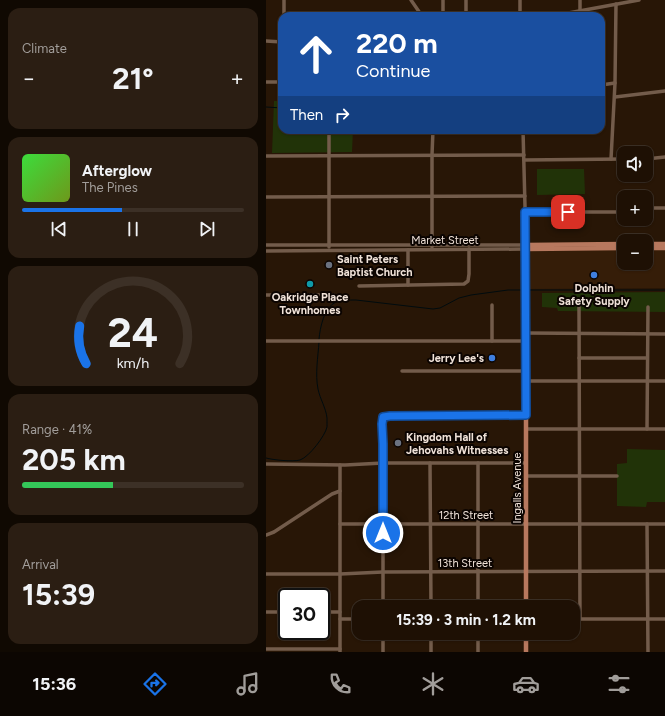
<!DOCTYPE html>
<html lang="en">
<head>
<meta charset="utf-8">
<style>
  body { margin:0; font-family:Figtree,sans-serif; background:#2b1e13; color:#f1f3f6; height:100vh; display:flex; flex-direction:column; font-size:15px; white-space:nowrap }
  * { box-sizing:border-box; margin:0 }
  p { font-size:13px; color:#a19d9a }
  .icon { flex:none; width:22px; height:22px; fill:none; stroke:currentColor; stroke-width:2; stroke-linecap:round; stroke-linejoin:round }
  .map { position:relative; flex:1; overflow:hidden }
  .drawer { display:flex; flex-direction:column; gap:8px; padding:8px; background:#100902; width:266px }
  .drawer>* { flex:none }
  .top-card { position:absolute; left:12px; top:12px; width:327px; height:122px; border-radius:12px; box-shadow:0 1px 3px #0004,0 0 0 1px #3c3026; background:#1a4fa0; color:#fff; overflow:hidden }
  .fabs { position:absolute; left:351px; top:146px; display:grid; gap:8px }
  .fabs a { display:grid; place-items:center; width:36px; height:36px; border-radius:8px; background:#1e1004; box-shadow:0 1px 3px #0004,0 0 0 1px #3c3026; font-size:20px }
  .speed { position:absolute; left:12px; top:588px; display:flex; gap:8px; font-size:20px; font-weight:700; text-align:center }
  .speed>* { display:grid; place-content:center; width:52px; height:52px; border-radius:50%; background:#1e1004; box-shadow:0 1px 3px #0004,0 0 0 1px #3c3026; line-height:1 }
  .speed .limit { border:2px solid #111; border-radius:6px; background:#fff; color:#111 }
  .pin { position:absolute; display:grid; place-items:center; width:34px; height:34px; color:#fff; margin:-17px; border-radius:8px; box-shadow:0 2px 6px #0006 }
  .me { position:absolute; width:44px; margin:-22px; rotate:0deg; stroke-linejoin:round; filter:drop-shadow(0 0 3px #0008) }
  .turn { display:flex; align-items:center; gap:14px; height:84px; padding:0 12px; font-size:18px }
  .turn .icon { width:52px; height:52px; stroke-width:2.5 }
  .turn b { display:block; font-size:28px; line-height:34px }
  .then { display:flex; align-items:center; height:38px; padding:0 12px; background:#0003; gap:8px; font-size:15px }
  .big { font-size:30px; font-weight:700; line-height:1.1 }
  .drawer .tile { flex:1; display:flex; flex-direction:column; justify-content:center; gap:6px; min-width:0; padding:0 14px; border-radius:12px; background:#2b1e13 }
  .drawer .dial { align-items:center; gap:0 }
  .dial svg { height:104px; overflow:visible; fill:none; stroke:#3c3026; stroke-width:7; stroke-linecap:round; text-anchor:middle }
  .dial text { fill:#f1f3f6; stroke:none }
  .song { display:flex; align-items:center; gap:12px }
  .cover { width:48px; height:48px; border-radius:6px; background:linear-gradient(135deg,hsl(120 70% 55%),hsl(80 70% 35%)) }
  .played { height:4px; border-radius:2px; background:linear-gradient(90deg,#1a73e8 45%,#3c3026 45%) }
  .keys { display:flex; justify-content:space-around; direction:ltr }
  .heat { display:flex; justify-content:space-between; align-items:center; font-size:22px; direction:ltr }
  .charge { height:6px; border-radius:3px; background:linear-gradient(90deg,#34c759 41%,#3c3026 0) }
  .trip { position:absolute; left:86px; top:600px; width:228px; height:40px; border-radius:12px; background:#1e1004; box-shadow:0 1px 3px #0004,0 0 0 1px #3c3026; font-weight:700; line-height:40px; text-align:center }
  .tab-bar { display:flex; height:64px; justify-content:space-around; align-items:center; background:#0c0602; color:#a19d9a }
  .tab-bar .icon { width:28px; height:28px }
  .tab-bar .on { color:#1a73e8 }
  .tab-bar b { font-size:18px; color:#f1f3f6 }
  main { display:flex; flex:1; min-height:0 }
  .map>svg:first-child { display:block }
</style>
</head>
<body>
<main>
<section class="drawer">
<div class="tile"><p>Climate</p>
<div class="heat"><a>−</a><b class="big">21°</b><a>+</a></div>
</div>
<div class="tile">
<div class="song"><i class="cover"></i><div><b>Afterglow</b><p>The Pines</p></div></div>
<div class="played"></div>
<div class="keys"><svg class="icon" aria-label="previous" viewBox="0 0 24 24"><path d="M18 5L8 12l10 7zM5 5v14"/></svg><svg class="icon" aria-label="pause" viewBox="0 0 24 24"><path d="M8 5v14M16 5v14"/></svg><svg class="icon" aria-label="next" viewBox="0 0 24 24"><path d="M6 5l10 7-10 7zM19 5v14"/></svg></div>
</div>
<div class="tile dial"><svg viewBox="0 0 100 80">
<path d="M14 69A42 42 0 1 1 86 69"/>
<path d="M14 69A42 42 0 0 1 9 40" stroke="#1a73e8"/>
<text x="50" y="56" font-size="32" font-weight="700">24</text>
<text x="50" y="72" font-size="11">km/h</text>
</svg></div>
<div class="tile"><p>Range · 41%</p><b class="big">205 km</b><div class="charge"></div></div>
<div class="tile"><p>Arrival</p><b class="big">15:39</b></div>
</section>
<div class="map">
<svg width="399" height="652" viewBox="0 0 399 652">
  <rect width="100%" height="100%" fill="#281606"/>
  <!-- built -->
  <polygon fill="#351d08" points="358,250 358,263 380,263 380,250 399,250 399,288 264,289 264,251"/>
  <!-- green -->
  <g fill="#213308">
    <polygon points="8,101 16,101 16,130 87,130 86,152 6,153"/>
    <polygon points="271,169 318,169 319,194 271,195"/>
    <polygon points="399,292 399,312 292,311 291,308 276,307 276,293"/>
    <polygon points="361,449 399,450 399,502 381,502 380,507 351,506 351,464 361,463"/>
  </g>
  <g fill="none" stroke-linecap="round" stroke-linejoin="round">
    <!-- stream -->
    <g stroke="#000b0e" stroke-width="1">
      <polyline points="0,107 16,108"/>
      <polyline points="262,290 399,290"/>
      <path d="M53,339C54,328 58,307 70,302C76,300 83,300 90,300L167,309L174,308L193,298L205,295L242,290H258"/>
      <path d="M0,458C7,460 27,462 34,460C43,457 59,436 61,427C61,425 61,421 61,418C60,408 54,399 52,389C49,374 52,357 53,342"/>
    </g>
    <!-- minor -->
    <g stroke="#735c4b" stroke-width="3.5">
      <polyline points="145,0 156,16"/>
      <polyline points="200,0 200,16"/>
      <polyline points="314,11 314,0"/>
      <polyline points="18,16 18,0"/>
      <polyline points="177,16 177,0"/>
      <polyline points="254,16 254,0"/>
      <polyline points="286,16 373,0"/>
      <polyline points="0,41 16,42"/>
      <polyline points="0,82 16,82"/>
      <polyline points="335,85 349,83"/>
      <polyline points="349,97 399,91"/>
      <polyline points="0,156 258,155"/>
      <polyline points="345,159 349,83 350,4"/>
      <polyline points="380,159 399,157"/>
      <polyline points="258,160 358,159"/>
      <polyline points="0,197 259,196"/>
      <polyline points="380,210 384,208 399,208"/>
      <polyline points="259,212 358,212"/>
      <polyline points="0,245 260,245 257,130"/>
      <polyline points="63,247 63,130"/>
      <polyline points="166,247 166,155 167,130"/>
      <polyline points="142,250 142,285"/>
      <polyline points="0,251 260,249"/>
      <polyline points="93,286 198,284 202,281 203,274 203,249"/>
      <polyline points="0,295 68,295"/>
      <polyline points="226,305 226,341"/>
      <polyline points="313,306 314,619"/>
      <polyline points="260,333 399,334"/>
      <polyline points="0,341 260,341"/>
      <polyline points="313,358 381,358"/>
      <polyline points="136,371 260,371"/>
      <polyline points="260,381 399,381"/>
      <polyline points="260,429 399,429"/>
      <polyline points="381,429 382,307"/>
      <polyline points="164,463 165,607"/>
      <polyline points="212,463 212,607"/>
      <polyline points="0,464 79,465 117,463 260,463"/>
      <polyline points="260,476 351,476"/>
      <polyline points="74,524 399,524"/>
      <polyline points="381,524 382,652"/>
      <polyline points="0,535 8,532 66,494 74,491"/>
      <polyline points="0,574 74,574 117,572 399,571"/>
      <polyline points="117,607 117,444 116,424 117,417 124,416 260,415"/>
      <polyline points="0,612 21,612"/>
      <polyline points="55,612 74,612"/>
      <polyline points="74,619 93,619"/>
      <polyline points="307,619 399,619"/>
      <polyline points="117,633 117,652"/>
      <polyline points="165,633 165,652"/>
      <polyline points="212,633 212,652"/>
      <polyline points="0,649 74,649"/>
      <polyline points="74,652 74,465"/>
    </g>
    <!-- major -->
    <g stroke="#b7785e" stroke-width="4.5">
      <polyline points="380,244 399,244"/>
      <polyline points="380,248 399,248"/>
      <polyline points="260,249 358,248"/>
      <polyline points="260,607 260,245 358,244"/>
      <polyline points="260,652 260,633"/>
    </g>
  </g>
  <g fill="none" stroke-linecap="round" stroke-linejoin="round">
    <!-- route casing -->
    <g stroke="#114b97" stroke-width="10">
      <polyline id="route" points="117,533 117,444 116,424 117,417 124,416 260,415 259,212 302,212"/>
    </g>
    <!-- route -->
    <use href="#route" stroke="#1a73e8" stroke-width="7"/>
  </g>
  <!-- markers -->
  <g fill="#6b7280" stroke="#0b0401" stroke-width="1.5">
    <circle cx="63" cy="265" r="4"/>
    <circle cx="132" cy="443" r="4"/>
  </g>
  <g fill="#3f7fe0" stroke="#0b0401" stroke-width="1.5">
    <circle cx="328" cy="275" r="4"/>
    <circle cx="226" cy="358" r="4"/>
  </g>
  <circle fill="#0f9aa8" stroke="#0b0401" stroke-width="1.5" cx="44" cy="284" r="4"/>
  <g text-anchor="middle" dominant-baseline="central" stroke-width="4" stroke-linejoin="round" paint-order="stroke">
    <!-- street labels -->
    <g font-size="11" fill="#f0e2d8" stroke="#0b0401">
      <text x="179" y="240">Market Street</text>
      <text transform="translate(251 488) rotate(-90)">Ingalls Avenue</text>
      <text x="200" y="515">12th Street</text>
      <text x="199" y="563">13th Street</text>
    </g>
    <!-- poi labels -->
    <g font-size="11" font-weight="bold" fill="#f0e2d8" stroke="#0b0401" text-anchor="start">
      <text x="71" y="259">Saint Peters<tspan x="71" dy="13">Baptist Church</tspan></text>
      <text x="328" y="288" text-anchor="middle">Dolphin<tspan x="328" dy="13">Safety Supply</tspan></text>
      <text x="44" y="297" text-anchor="middle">Oakridge Place<tspan x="44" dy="13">Townhomes</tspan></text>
      <text x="218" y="358" text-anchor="end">Jerry Lee's</text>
      <text x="140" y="437">Kingdom Hall of<tspan x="140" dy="13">Jehovahs Witnesses</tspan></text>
    </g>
  </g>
</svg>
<div class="fabs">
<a><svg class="icon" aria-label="sound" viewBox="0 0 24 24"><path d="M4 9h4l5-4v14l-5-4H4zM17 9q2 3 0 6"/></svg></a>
<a>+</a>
<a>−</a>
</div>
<div class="speed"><div class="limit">30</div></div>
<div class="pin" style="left:302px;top:212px;background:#d93025"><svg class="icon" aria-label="arrive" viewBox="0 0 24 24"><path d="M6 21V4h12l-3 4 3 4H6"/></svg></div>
<svg class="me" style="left:117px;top:533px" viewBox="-20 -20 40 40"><circle r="17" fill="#1a73e8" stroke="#fff" stroke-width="3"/><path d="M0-11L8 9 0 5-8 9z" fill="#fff"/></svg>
<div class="trip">15:39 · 3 min · 1.2 km</div>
<div class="top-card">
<div class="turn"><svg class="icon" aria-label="ahead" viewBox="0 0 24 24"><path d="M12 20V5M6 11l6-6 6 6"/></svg><div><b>220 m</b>Continue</div></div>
<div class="then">Then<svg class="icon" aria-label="right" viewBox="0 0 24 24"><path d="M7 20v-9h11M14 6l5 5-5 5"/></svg></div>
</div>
</div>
</main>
<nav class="tab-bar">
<b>15:36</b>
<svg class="icon on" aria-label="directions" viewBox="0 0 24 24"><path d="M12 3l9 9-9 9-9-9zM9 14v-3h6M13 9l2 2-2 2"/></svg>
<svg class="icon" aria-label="music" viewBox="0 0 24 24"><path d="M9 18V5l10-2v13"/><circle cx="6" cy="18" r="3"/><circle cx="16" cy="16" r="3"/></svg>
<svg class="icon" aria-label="phone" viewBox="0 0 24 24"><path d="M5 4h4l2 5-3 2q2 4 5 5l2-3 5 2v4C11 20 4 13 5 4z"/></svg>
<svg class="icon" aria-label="climate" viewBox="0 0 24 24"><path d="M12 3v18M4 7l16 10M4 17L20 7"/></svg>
<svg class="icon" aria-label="car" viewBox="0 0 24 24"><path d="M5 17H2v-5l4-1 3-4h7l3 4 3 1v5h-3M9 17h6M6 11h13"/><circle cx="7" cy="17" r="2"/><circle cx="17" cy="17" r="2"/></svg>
<svg class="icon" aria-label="filters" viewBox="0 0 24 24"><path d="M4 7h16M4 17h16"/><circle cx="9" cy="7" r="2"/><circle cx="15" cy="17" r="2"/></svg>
</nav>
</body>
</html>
